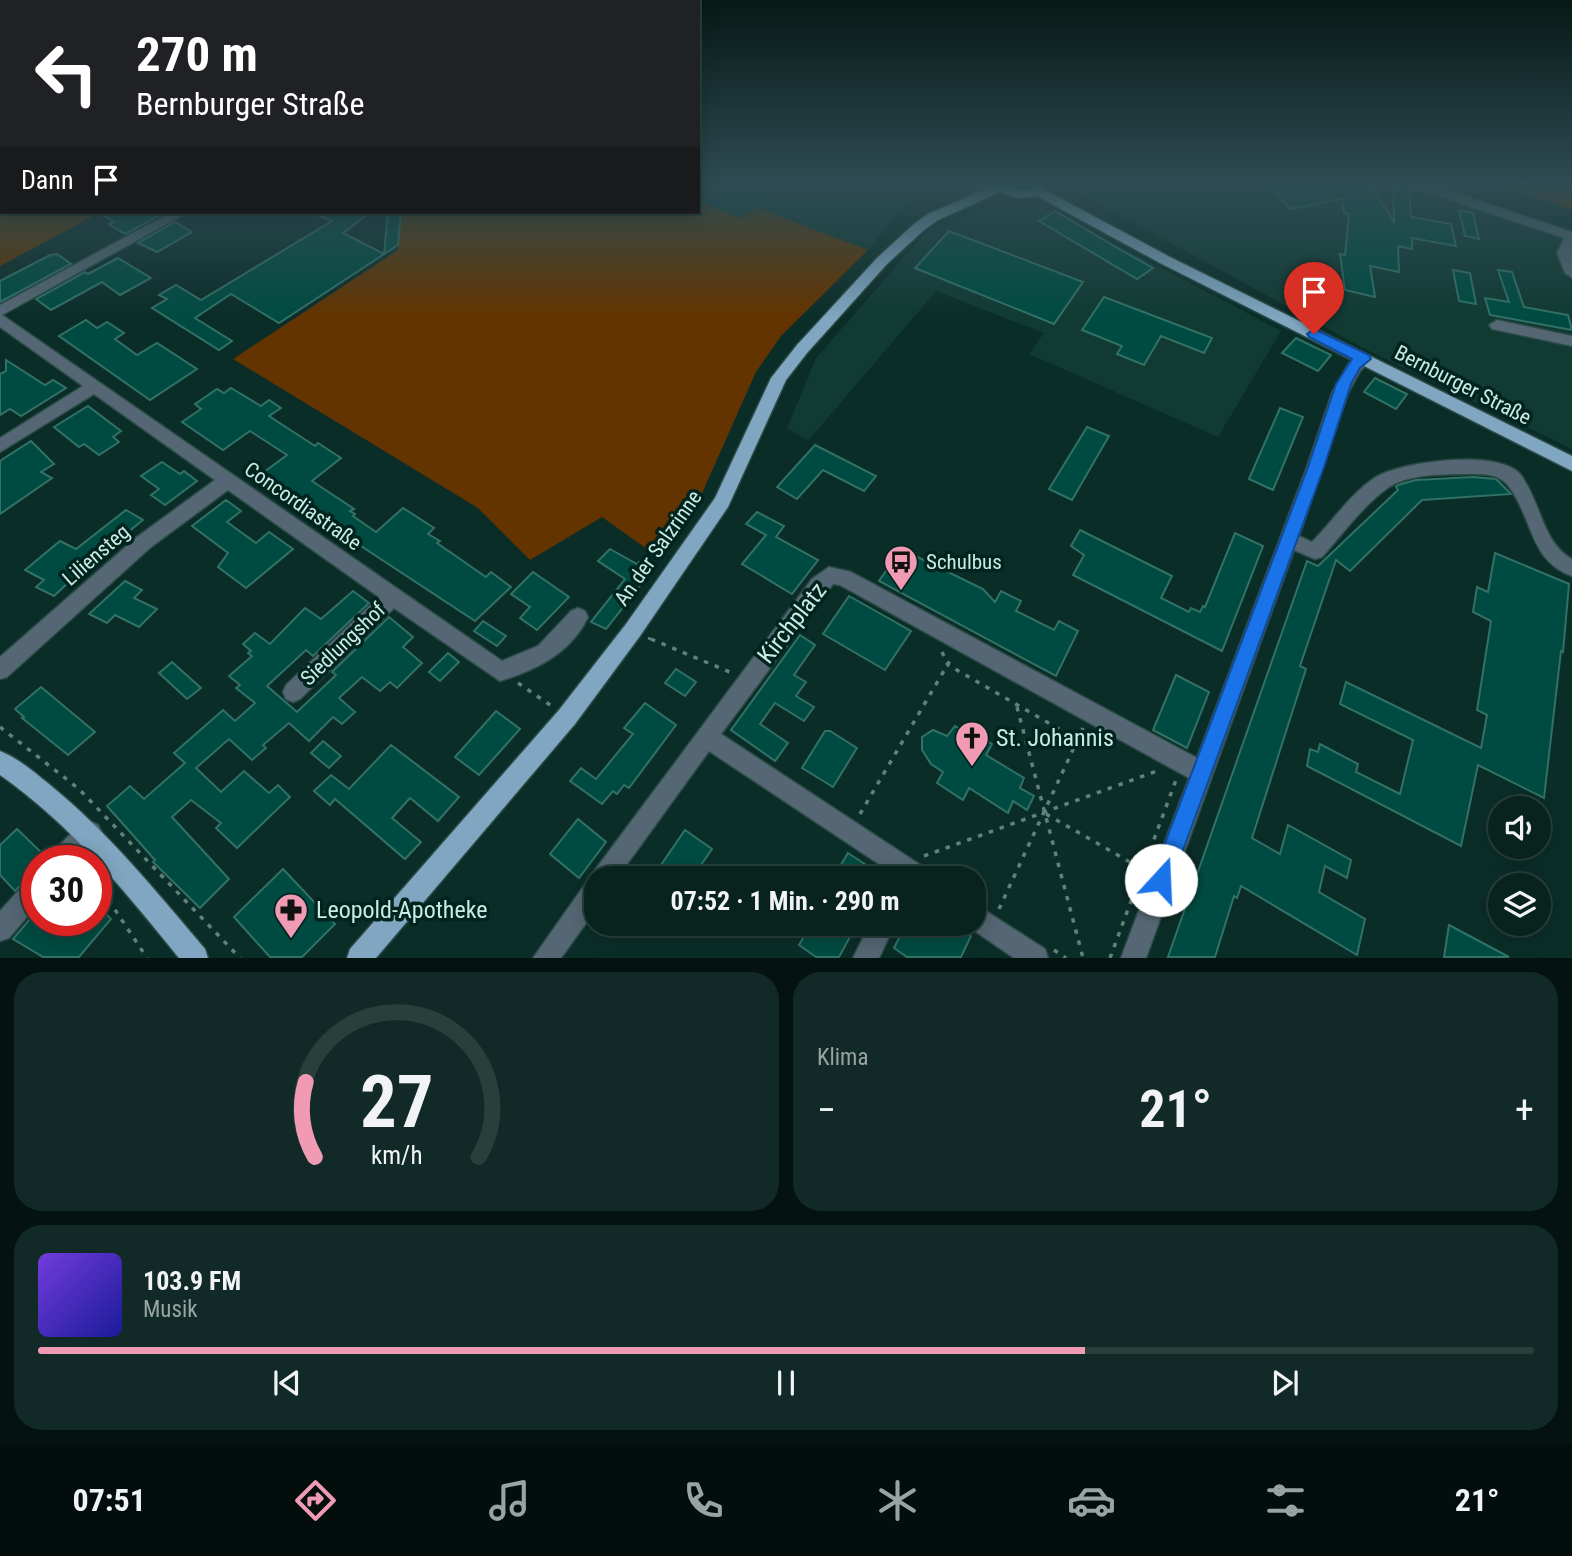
<!DOCTYPE html>
<html lang="de">
<head>
<meta charset="utf-8">
<style>
  body { margin:0; font-family:"Roboto Condensed",sans-serif; background:#112a27; color:#f1f3f6; height:100vh; display:flex; flex-direction:column; font-size:26px; white-space:nowrap }
  * { box-sizing:border-box; margin:0 }
  p { font-size:23px; color:#98a4a4 }
  .icon { flex:none; width:38px; height:38px; fill:none; stroke:currentColor; stroke-width:2; stroke-linecap:round; stroke-linejoin:round }
  .map { position:relative; height:958px; overflow:hidden }
  .sheet { display:flex; flex-direction:column; gap:14px; padding:14px; background:#041310; flex:1 }
  .sheet>* { flex:none }
  .hud { position:absolute; left:0px; top:0px; width:700px; height:214px; box-shadow:0 4px 18px #0003,0 0 0 2px #293f3c; background:#202124; color:#fff; overflow:hidden }
  .buttons { position:absolute; left:1488px; top:796px; display:grid; gap:14px }
  .buttons a { display:grid; place-items:center; width:63px; height:63px; border-radius:50%; background:#08221e; box-shadow:0 4px 18px #0003,0 0 0 2px #293f3c; font-size:35px }
  .speed { position:absolute; left:21px; top:845px; display:flex; gap:14px; font-size:35px; font-weight:700; text-align:center }
  .speed>* { display:grid; place-content:center; width:91px; height:91px; border-radius:50%; background:#08221e; box-shadow:0 4px 18px #0003,0 0 0 2px #293f3c; line-height:1 }
  .speed .limit { border:10px solid #d22; background:#fff; color:#111 }
  .pin { position:absolute; display:grid; place-items:center; width:60px; height:60px; color:#fff; margin:-72px -30px; border-radius:50% 50% 50% 0; rotate:-45deg; box-shadow:0 0 7px #0007 }
  .pin .icon { rotate:45deg }
  .me { position:absolute; width:77px; margin:-38px; rotate:20deg; stroke-linejoin:round; filter:drop-shadow(0 0 5px #0008) }
  .turn { display:flex; align-items:center; gap:24px; height:147px; padding:0 21px; font-size:32px }
  .turn .icon { width:91px; height:91px; stroke-width:2.5 }
  .turn b { display:block; font-size:49px; line-height:60px }
  .then { display:flex; align-items:center; height:66px; padding:0 21px; background:#0003; gap:14px; font-size:26px }
  .big { font-size:52px; font-weight:700; line-height:1.1 }
  .sheet .tile { flex:1; display:flex; flex-direction:column; justify-content:center; gap:10px; min-width:0; padding:0 24px; border-radius:28px; background:#112a27 }
  .sheet .dial { align-items:center; gap:0 }
  .dial svg { height:182px; overflow:visible; fill:none; stroke:#293f3c; stroke-width:7; stroke-linecap:round; text-anchor:middle }
  .dial text { fill:#f1f3f6; stroke:none }
  .song { display:flex; align-items:center; gap:21px }
  .cover { width:84px; height:84px; border-radius:10px; background:linear-gradient(135deg,hsl(260 70% 55%),hsl(240 70% 35%)) }
  .played { height:7px; border-radius:4px; background:linear-gradient(90deg,#f09ab4 70%,#293f3c 70%) }
  .keys { display:flex; justify-content:space-around; direction:ltr }
  .heat { display:flex; justify-content:space-between; align-items:center; font-size:38px; direction:ltr }
  .sheet .tiles { flex:1; display:grid; gap:14px; grid-template-columns:1fr 1fr }
  .tile:last-child { grid-column:span 2 }
  .trip { position:absolute; left:584px; top:866px; width:402px; height:70px; border-radius:28px; background:#08221e; box-shadow:0 4px 18px #0003,0 0 0 2px #293f3c; font-weight:700; line-height:70px; text-align:center }
  .menu { display:flex; height:112px; justify-content:space-around; align-items:center; background:#030e0c; color:#98a4a4 }
  .menu .icon { width:49px; height:49px }
  .menu .active { color:#f09ab4 }
  .menu b { font-size:32px; color:#f1f3f6 }
  .map>svg:first-child { display:block }
</style>
</head>
<body>
<div class="map">
<svg width="1572" height="958" viewBox="0 0 1572 958">
  <rect width="100%" height="100%" fill="#0b2d28"/>
  <!-- built -->
  <g fill="#113a33">
    <polygon points="698,184 932,184 895,218 868,250 759,208 741,218 698,202"/>
    <polygon points="1063,184 1404,184 1572,240 1572,449 1363,348"/>
    <polygon points="994,204 1043,206 1281,331 1218,437 1029,354 1044,333 936,291 808,441 787,428 816,358 927,231"/>
  </g>
  <!-- green -->
  <g fill="#643400">
    <polygon points="0,184 2,212 101,212 0,266"/>
    <polygon points="1493,184 1572,184 1572,210"/>
    <polygon points="698,202 741,218 758,208 868,250 781,336 756,372 703,491 658,557 602,517 530,560 478,508 233,359 398,250 402,212 698,212"/>
  </g>
  <!-- building -->
  <g fill="#004b41" stroke="#327166" stroke-width="2">
    <polygon points="1265,184 1370,184 1394,222 1393,185 1409,189 1411,217 1451,224 1456,246 1412,238 1412,249 1398,246 1399,272 1370,266 1375,297 1345,290 1340,254 1345,255 1349,214 1344,213 1342,199 1291,209"/>
    <polygon points="1459,210 1473,213 1479,239 1465,236"/>
    <polygon points="1055,211 1114,246 1153,268 1137,279 1039,221"/>
    <polygon points="97,212 158,212 162,214 125,234 109,224 114,222"/>
    <polygon points="311,212 371,212 343,233 384,254 388,212 401,212 398,245 279,323 231,294 195,318 232,341 219,350 152,308 167,299 159,295 176,285 201,300 332,221"/>
    <polygon points="175,222 192,232 157,252 138,243"/>
    <polygon points="949,231 1083,282 1054,324 915,268"/>
    <polygon points="57,254 71,264 0,302 0,281 50,255"/>
    <polygon points="118,258 151,278 120,295 102,282 51,310 36,299 85,272 88,274"/>
    <polygon points="1453,270 1470,273 1476,304 1459,301"/>
    <polygon points="1498,270 1512,272 1524,307 1568,315 1572,330 1490,315 1485,298 1509,302"/>
    <polygon points="1104,297 1212,338 1204,353 1161,336 1144,365 1117,354 1122,346 1082,330"/>
    <polygon points="86,320 97,328 107,322 124,333 115,339 137,355 157,343 197,369 150,400 59,336"/>
    <polygon points="1296,338 1331,355 1318,371 1282,353"/>
    <polygon points="6,360 45,385 53,380 66,388 21,416 10,409 0,415 0,374 6,371"/>
    <polygon points="1375,378 1407,394 1396,409 1364,392"/>
    <polygon points="231,388 261,406 269,400 281,408 269,416 315,446 318,443 341,458 312,481 354,509 350,511 355,514 353,516 376,532 403,508 434,528 428,534 440,541 437,543 486,577 491,572 511,587 475,621 358,544 360,542 260,475 287,455 250,431 223,450 182,422 201,409 195,404 217,389 224,393"/>
    <polygon points="88,406 121,431 113,437 119,442 99,455 84,444 79,447 54,427"/>
    <polygon points="1280,408 1303,417 1273,490 1249,479"/>
    <polygon points="1087,427 1109,436 1072,500 1049,489"/>
    <polygon points="31,441 54,464 41,472 52,478 0,514 0,461"/>
    <polygon points="815,445 876,476 864,491 823,470 797,499 777,487"/>
    <polygon points="162,462 180,474 184,471 197,481 165,505 151,495 159,489 141,476"/>
    <polygon points="1473,477 1496,479 1511,494 1422,500 1350,571 1336,560 1300,666 1306,669 1252,838 1280,854 1288,825 1351,860 1347,878 1325,866 1319,892 1365,919 1357,955 1241,886 1237,898 1234,896 1215,957 1168,957 1307,561 1318,566 1398,490 1396,487 1398,485 1416,480"/>
    <polygon points="226,500 241,511 227,522 256,543 269,532 293,549 246,588 218,567 228,553 192,526"/>
    <polygon points="126,510 143,520 86,566 54,596 36,587 44,580 25,570 60,541 76,549"/>
    <polygon points="757,512 784,526 776,537 818,560 792,594 742,564 766,535 746,524"/>
    <polygon points="1080,530 1172,576 1161,598 1189,612 1191,608 1200,612 1203,606 1205,607 1235,533 1263,546 1222,651 1073,575 1084,555 1071,546"/>
    <polygon points="610,549 637,564 639,562 653,569 606,629 591,622 625,579 598,561"/>
    <polygon points="901,549 983,589 995,602 1001,591 1021,601 1016,611 1054,630 1059,621 1078,631 1056,676 879,581"/>
    <polygon points="1495,553 1569,584 1563,652 1561,651 1544,798 1478,765 1461,846 1307,766 1310,749 1318,752 1320,744 1358,764 1356,772 1400,794 1413,740 1340,704 1346,682 1481,748 1487,715 1477,710 1491,621 1473,612 1477,587 1488,592"/>
    <polygon points="533,572 569,597 537,630 520,618 530,607 511,594"/>
    <polygon points="125,581 142,590 134,598 157,609 139,627 115,615 107,623 89,614"/>
    <polygon points="353,591 369,603 313,656 306,650 267,686 297,712 336,675 332,672 389,617 413,637 403,647 422,663 397,688 390,682 380,691 362,677 339,698 355,712 342,724 333,717 309,741 289,723 263,745 266,748 252,760 229,739 196,768 221,792 244,771 269,793 278,785 290,797 237,848 216,828 221,823 191,800 172,817 229,879 200,908 153,862 155,860 107,806 130,786 144,799 185,763 174,753 223,710 235,721 255,703 236,688 240,685 229,676 252,656 248,653 251,651 243,644 255,633 270,644 305,608 321,619"/>
    <polygon points="849,596 911,631 885,670 823,634"/>
    <polygon points="483,621 506,636 497,646 474,631"/>
    <polygon points="800,635 815,645 794,675 806,682 796,696 814,707 804,721 775,703 760,724 788,743 775,761 731,730"/>
    <polygon points="448,653 459,662 440,681 429,672"/>
    <polygon points="172,662 201,688 187,699 159,673"/>
    <polygon points="676,669 696,682 685,696 665,683"/>
    <polygon points="1176,675 1209,692 1187,748 1153,730"/>
    <polygon points="41,687 95,732 68,755 22,718 24,717 15,709"/>
    <polygon points="645,703 676,725 629,788 624,785 617,794 613,791 602,804 570,781 581,768 596,779 633,734 624,728"/>
    <polygon points="496,711 520,729 479,775 455,757"/>
    <polygon points="955,726 966,733 968,729 992,744 986,755 1024,778 1020,788 1034,796 1027,810 1013,801 1008,813 969,788 963,800 937,783 943,772 931,764 922,750 922,737 933,730 947,736"/>
    <polygon points="825,731 830,731 857,748 833,787 802,768"/>
    <polygon points="323,741 341,756 329,768 311,753"/>
    <polygon points="391,745 459,797 438,821 410,798 392,818 421,842 405,859 335,799 330,805 314,791 331,775 349,789"/>
    <polygon points="578,819 606,842 579,878 550,854"/>
    <polygon points="17,829 46,857 43,861 37,861 37,867 15,891 0,875 0,845"/>
    <polygon points="685,830 712,849 692,878 652,878"/>
    <polygon points="848,853 886,878 833,878"/>
    <polygon points="283,869 335,924 302,957 270,957 234,917"/>
    <polygon points="96,904 111,919 79,957 43,957 13,939 29,920 96,920"/>
    <polygon points="811,924 857,924 839,957 816,957 799,945"/>
    <polygon points="906,924 952,924 971,936 961,957 907,957 894,948"/>
    <polygon points="1449,925 1509,957 1444,957"/>
  </g>
  <g fill="none" stroke-linecap="round" stroke-linejoin="round">
    <!-- minor casing -->
    <g stroke="#2a4b46" stroke-width="3">
      <g id="minor">
        <polygon points="1410,184 1428,184 1572,232 1572,278 1565,273 1557,253 1564,238 1411,187"/>
        <path d="M172,212H188L2,315L502,661L538,646L571,611L578,608L585,611L588,617C571,653 536,670 500,681L394,608L300,699L293,702L286,699L283,692L286,685L379,597L228,490L151,547L7,677L0,679V657L137,537L215,480L94,394L0,452V438L83,386L0,327V305Z"/>
        <polygon points="1497,320 1572,336 1572,346 1492,329 1489,325"/>
        <path d="M1364,354L1372,359L1360,371L1348,393L1299,536L1312,542C1333,521 1351,493 1376,477C1402,461 1499,449 1520,474C1541,501 1542,543 1572,559V576C1530,561 1533,520 1510,488C1500,473 1484,474 1467,474C1444,474 1409,474 1389,487C1363,505 1343,534 1322,557L1315,559L1294,550L1146,958H1121L1189,778L840,585L833,584L721,734L928,870L932,878H900L709,751L617,878H597V908L561,958H533L595,870L812,579L829,567L851,572L1197,758L1307,467L1332,393L1349,363Z"/>
        <path d="M90,821L98,825L102,833L98,841L78,861H49C56,846 75,828 90,821Z"/>
        <polygon points="37,875 37,905 9,938 0,941 0,911 29,879"/>
        <polygon points="975,904 1045,949 1048,958 1014,958 966,925 975,924"/>
        <polygon points="870,924 895,924 879,958 853,958"/>
      </g>
    </g>
    <!-- major casing -->
    <g stroke="#2a4b46" stroke-width="3">
      <g id="major">
        <path d="M992,184C1005,184 1014,190 1028,190L1033,184H1046L1043,189L1170,257L1572,456V471L1160,263L1037,196L1018,198L1000,192L938,220L924,230L887,264L807,353L786,380L728,507L640,636L575,724L376,958H347L350,949L559,710L626,624L715,498L771,378L797,345L877,258L914,224L928,214L993,186Z"/>
        <path d="M0,751C18,758 34,772 49,784C108,832 156,891 205,949L208,958H179C125,891 71,825 0,775Z"/>
      </g>
    </g>
    <!-- path-far1 -->
    <polyline stroke="#61827c" stroke-width="2.5" stroke-dasharray="3.5 5" stroke-linecap="butt" points="648,638 656,641"/>
    <!-- path -->
    <g stroke="#61827c" stroke-width="3.5" stroke-dasharray="4.5 7" stroke-linecap="butt">
      <polyline points="651,639 732,673"/>
      <polyline points="942,652 948,665 1078,740"/>
      <polyline points="518,683 553,707"/>
      <polyline points="1017,707 1083,958"/>
      <polyline points="0,727 79,789 240,958"/>
      <polyline points="860,814 952,657"/>
      <polyline points="1046,814 1144,870"/>
      <polyline points="924,856 1157,771"/>
      <polyline points="96,881 147,958"/>
      <polyline points="999,909 1083,728"/>
      <polyline points="1054,950 1066,958"/>
      <polyline points="1110,958 1176,780"/>
    </g>
    <!-- minor -->
    <use href="#minor" fill="#556774" fill-rule="evenodd"/>
    <!-- major -->
    <use href="#major" fill="#80a6c1" fill-rule="evenodd"/>
  </g>
  <!-- sky -->
  <linearGradient id="sky" x2="0" y2="1"><stop stop-color="#061916"/><stop offset="0.58" stop-color="#2e4c53"/><stop offset="1" stop-color="#2e4c53" stop-opacity="0"/></linearGradient>
  <rect width="1572" height="318" fill="url(#sky)"/>
  <!-- route -->
  <polygon fill="#1a73e8" stroke="#114b97" stroke-width="2" points="1314,329 1369,355 1371,359 1360,368 1351,384 1324,467 1172,880 1169,888 1161,891 1154,888 1151,880 1308,467 1336,384 1352,359 1309,337 1307,334"/>
  <!-- icons -->
  <defs>
    <g id="bus-pin" transform="scale(1.75)"><path d="M0 17L-7.5 6A9.5 9.5 0 1 1 7.5 6Z" fill="#f09ab4" stroke="#02241e"/><path d="M-5-6H5V4H4V6H2V4H-2V6H-4V4H-5ZM-3.5-4V0h7V-4ZM-3.5 1.2v1.5H-2V1.2ZM2 1.2v1.5H3.5V1.2Z" fill="#111"/></g>
    <g id="church-pin" transform="scale(1.75)"><path d="M0 17L-7.5 6A9.5 9.5 0 1 1 7.5 6Z" fill="#f09ab4" stroke="#02241e"/><path d="M-1.2-6h2.4v3.5h3.3v2.4h-3.3V6h-2.4V-.1h-3.3v-2.4h3.3Z" fill="#111"/></g>
    <g id="pharmacy-pin" transform="scale(1.75)"><path d="M0 17L-7.5 6A9.5 9.5 0 1 1 7.5 6Z" fill="#f09ab4" stroke="#02241e"/><path d="M-2-6h4v4h4v4h-4v4h-4v-4h-4v-4h4Z" fill="#111"/></g>
  </defs>
  <g fill-rule="evenodd">
    <use href="#bus-pin" x="901" y="562"/>
    <use href="#church-pin" x="972" y="738"/>
    <use href="#pharmacy-pin" x="291" y="910"/>
  </g>
  <g text-anchor="middle" dominant-baseline="central" stroke-width="7" stroke-linejoin="round" paint-order="stroke">
    <!-- street labels -->
    <g font-size="21" fill="#cbeae3" stroke="#02241e">
      <text transform="translate(1463 385) rotate(27)">Bernburger Straße</text>
      <text transform="translate(303 506) rotate(35)">Concordiastraße</text>
      <text transform="translate(658 548) rotate(-55)">An der Salzrinne</text>
      <text transform="translate(96 555) rotate(-41)">Liliensteg</text>
      <text transform="translate(343 644) rotate(-44)">Siedlungshof</text>
    </g>
    <!-- poi labels -->
    <g font-size="21" fill="#cbeae3" stroke="#02241e" text-anchor="start">
      <text x="926" y="562">Schulbus</text>
    </g>
    <!-- near-street labels -->
    <g font-size="24" fill="#cbeae3" stroke="#02241e">
      <text transform="translate(792 623) rotate(-52)">Kirchplatz</text>
    </g>
    <!-- near-poi labels -->
    <g font-size="24" fill="#cbeae3" stroke="#02241e" text-anchor="start">
      <text x="996" y="738">St. Johannis</text>
      <text x="316" y="910">Leopold-Apotheke</text>
    </g>
  </g>
</svg>
<div class="buttons">
<a><svg class="icon" aria-label="sound" viewBox="0 0 24 24"><path d="M4 9h4l5-4v14l-5-4H4zM17 9q2 3 0 6"/></svg></a>
<a><svg class="icon" aria-label="layers" viewBox="0 0 24 24"><path d="M12 4l9 5-9 5-9-5zM3 14l9 5 9-5"/></svg></a>
</div>
<div class="speed"><div class="limit">30</div></div>
<div class="pin" style="left:1314px;top:334px;background:#d93025"><svg class="icon" aria-label="arrive" viewBox="0 0 24 24"><path d="M6 21V4h12l-3 4 3 4H6"/></svg></div>
<svg class="me" style="left:1161px;top:880px" viewBox="-20 -20 40 40"><circle r="19" fill="#fff"/><path d="M0-13L10 11 0 6-10 11z" fill="#1a73e8"/></svg>
<div class="trip">07:52 · 1 Min. · 290 m</div>
<div class="hud">
<div class="turn"><svg class="icon" aria-label="left" viewBox="0 0 24 24"><path d="M17 20v-9H6M10 6l-5 5 5 5"/></svg><div><b>270 m</b>Bernburger Straße</div></div>
<div class="then">Dann<svg class="icon" aria-label="arrive" viewBox="0 0 24 24"><path d="M6 21V4h12l-3 4 3 4H6"/></svg></div>
</div>
</div>
<section class="sheet">
<div class="tiles">
<div class="tile dial"><svg viewBox="0 0 100 80">
<path d="M14 69A42 42 0 1 1 86 69"/>
<path d="M14 69A42 42 0 0 1 10 36" stroke="#f09ab4"/>
<text x="50" y="56" font-size="32" font-weight="700">27</text>
<text x="50" y="72" font-size="11">km/h</text>
</svg></div>
<div class="tile"><p>Klima</p>
<div class="heat"><a>−</a><b class="big">21°</b><a>+</a></div>
</div>
<div class="tile">
<div class="song"><i class="cover"></i><div><b>103.9 FM</b><p>Musik</p></div></div>
<div class="played"></div>
<div class="keys"><svg class="icon" aria-label="previous" viewBox="0 0 24 24"><path d="M18 5L8 12l10 7zM5 5v14"/></svg><svg class="icon" aria-label="pause" viewBox="0 0 24 24"><path d="M8 5v14M16 5v14"/></svg><svg class="icon" aria-label="next" viewBox="0 0 24 24"><path d="M6 5l10 7-10 7zM19 5v14"/></svg></div>
</div>
</div>
</section>
<nav class="menu">
<b>07:51</b>
<svg class="icon active" aria-label="directions" viewBox="0 0 24 24"><path d="M12 3l9 9-9 9-9-9zM9 14v-3h6M13 9l2 2-2 2"/></svg>
<svg class="icon" aria-label="music" viewBox="0 0 24 24"><path d="M9 18V5l10-2v13"/><circle cx="6" cy="18" r="3"/><circle cx="16" cy="16" r="3"/></svg>
<svg class="icon" aria-label="phone" viewBox="0 0 24 24"><path d="M5 4h4l2 5-3 2q2 4 5 5l2-3 5 2v4C11 20 4 13 5 4z"/></svg>
<svg class="icon" aria-label="climate" viewBox="0 0 24 24"><path d="M12 3v18M4 7l16 10M4 17L20 7"/></svg>
<svg class="icon" aria-label="car" viewBox="0 0 24 24"><path d="M5 17H2v-5l4-1 3-4h7l3 4 3 1v5h-3M9 17h6M6 11h13"/><circle cx="7" cy="17" r="2"/><circle cx="17" cy="17" r="2"/></svg>
<svg class="icon" aria-label="filters" viewBox="0 0 24 24"><path d="M4 7h16M4 17h16"/><circle cx="9" cy="7" r="2"/><circle cx="15" cy="17" r="2"/></svg>
<b>21°</b>
</nav>
</body>
</html>
